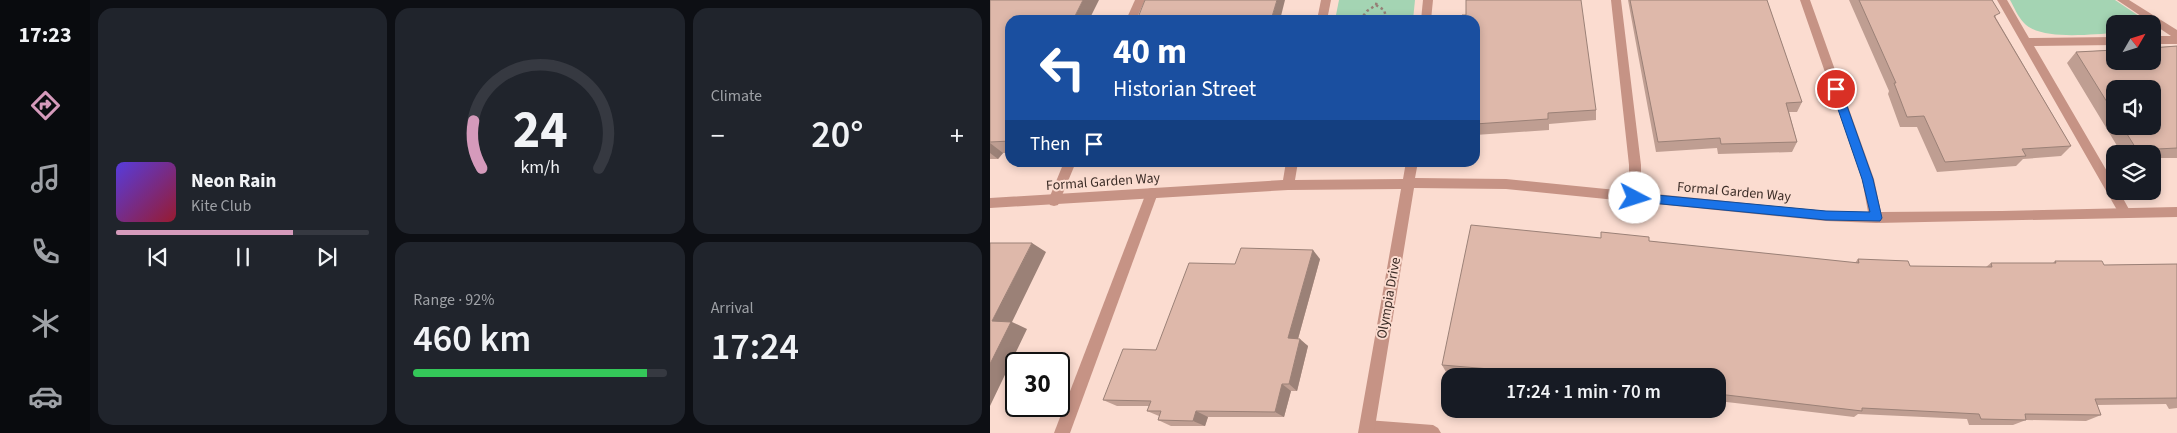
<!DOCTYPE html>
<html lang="en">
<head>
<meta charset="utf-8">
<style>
  body { margin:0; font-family:"Source Sans 3",sans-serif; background:#20242c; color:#f1f3f6; height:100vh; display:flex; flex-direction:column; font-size:19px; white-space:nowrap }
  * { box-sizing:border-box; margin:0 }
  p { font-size:16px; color:#9ea1a6 }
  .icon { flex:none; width:28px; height:28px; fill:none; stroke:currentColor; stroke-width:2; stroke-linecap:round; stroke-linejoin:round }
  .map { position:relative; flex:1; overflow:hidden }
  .details { display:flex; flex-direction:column; gap:8px; padding:8px; background:#0d0f14; width:900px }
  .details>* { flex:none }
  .guide { position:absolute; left:15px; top:15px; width:475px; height:152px; border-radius:15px; box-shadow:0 2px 8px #0003; background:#1a4fa0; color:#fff; overflow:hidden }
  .needle { width:32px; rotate:51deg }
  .controls { position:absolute; left:1116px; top:15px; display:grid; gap:10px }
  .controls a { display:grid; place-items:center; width:55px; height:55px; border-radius:10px; background:#171b24; box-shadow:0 2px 8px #0003; font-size:25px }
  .speed { position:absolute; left:15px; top:352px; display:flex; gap:10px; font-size:25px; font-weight:700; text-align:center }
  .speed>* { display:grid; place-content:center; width:65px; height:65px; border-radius:50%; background:#171b24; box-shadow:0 2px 8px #0003; line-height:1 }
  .speed .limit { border:2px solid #111; border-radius:8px; background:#fff; color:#111 }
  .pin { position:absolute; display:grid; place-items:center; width:42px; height:42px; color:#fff; margin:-21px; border:2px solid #fff; border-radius:50%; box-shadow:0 1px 5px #0007 }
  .me { position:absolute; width:55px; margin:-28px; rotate:95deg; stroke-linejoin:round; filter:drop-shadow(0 0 4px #0008) }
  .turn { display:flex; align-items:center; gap:18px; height:105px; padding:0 25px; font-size:22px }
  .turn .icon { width:65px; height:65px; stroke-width:2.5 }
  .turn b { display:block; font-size:35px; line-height:42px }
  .then { display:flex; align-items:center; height:48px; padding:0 25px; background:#0003; gap:10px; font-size:19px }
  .big { font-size:38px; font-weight:600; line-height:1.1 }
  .details .tile { flex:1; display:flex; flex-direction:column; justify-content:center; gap:8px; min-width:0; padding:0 18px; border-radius:15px; background:#20242c }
  .details .dial { align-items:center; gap:0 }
  .dial svg { height:130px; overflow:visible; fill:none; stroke:#363941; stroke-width:7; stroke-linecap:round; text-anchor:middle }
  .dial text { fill:#f1f3f6; stroke:none }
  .song { display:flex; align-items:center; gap:15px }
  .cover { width:60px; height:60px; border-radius:8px; background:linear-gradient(135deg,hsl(250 70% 55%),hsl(350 70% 35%)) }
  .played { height:5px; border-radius:2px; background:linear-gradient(90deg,#d59abb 70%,#363941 70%) }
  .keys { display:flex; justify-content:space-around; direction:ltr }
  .heat { display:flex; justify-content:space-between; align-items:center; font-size:28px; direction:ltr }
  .charge { height:8px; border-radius:4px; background:linear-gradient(90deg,#34c759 92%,#363941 0) }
  .details .tiles { flex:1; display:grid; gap:8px; grid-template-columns:repeat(3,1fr) }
  .tile:first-child { grid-row:span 2 }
  .trip { position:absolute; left:451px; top:368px; width:285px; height:50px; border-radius:15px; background:#171b24; box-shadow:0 2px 8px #0003; font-weight:600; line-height:50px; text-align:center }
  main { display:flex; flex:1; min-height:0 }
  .tab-bar { display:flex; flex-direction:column; width:90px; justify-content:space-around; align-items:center; background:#090b0e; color:#9ea1a6 }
  .tab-bar .icon { width:35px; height:35px }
  .tab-bar .on { color:#d59abb }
  .tab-bar b { font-size:22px; color:#f1f3f6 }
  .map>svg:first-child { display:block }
</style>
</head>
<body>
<main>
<nav class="tab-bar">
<b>17:23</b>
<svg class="icon on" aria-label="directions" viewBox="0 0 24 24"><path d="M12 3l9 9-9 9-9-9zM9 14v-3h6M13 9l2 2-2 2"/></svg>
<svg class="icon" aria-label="music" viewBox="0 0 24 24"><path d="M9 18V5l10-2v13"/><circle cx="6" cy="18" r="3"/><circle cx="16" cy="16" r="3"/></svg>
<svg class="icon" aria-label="phone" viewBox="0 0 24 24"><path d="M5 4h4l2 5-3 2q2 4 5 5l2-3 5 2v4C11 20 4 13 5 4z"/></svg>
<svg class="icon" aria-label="climate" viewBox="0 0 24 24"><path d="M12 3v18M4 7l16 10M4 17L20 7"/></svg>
<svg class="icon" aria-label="car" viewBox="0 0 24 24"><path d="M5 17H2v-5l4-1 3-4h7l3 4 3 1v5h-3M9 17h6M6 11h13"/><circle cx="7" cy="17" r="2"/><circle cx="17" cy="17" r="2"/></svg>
</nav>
<section class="details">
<div class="tiles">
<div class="tile">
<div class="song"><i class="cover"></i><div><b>Neon Rain</b><p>Kite Club</p></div></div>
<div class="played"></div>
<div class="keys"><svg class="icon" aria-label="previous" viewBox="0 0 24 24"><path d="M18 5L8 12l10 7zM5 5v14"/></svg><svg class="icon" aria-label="pause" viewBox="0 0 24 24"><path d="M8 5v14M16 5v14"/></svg><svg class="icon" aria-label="next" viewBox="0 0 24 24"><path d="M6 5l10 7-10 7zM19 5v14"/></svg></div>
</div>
<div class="tile dial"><svg viewBox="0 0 100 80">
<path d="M14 69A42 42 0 1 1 86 69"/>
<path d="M14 69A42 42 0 0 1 9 40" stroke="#d59abb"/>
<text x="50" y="56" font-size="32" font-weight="700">24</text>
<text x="50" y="72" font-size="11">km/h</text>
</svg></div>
<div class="tile"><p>Climate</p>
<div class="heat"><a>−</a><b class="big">20°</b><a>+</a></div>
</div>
<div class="tile"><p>Range · 92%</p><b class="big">460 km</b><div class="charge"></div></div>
<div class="tile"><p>Arrival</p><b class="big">17:24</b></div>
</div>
</section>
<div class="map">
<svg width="1187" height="433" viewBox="0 0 1187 433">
  <rect width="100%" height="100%" fill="#fbdcd0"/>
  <!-- green -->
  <g fill="#a4d4b3">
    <polygon points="349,0 425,0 423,20 345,20"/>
    <path d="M1020,0H1125L1149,16L1155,24H1125V33C1103,34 1050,41 1034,23C1028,17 1024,7 1020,0Z"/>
  </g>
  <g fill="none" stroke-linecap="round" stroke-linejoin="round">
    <!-- path -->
    <g stroke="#957f76" stroke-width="2.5" stroke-dasharray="2.5 3" stroke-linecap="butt">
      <polyline points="386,5 394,10 397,20"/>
      <polyline points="370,20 377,11 386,5 387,0"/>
    </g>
    <!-- lane -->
    <g fill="#c69385" fill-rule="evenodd">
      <polygon points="145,0 155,0 146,20 136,20"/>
      <polygon points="621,0 631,0 651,165 651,198 649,202 641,202 639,198 639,165"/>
      <polygon points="1007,0 1017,0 1039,38 1125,37 1125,45 1044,46 1125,185 1125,191 1129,191 1141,213 1139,217 1135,218 1131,217"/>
      <polygon points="1127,0 1139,0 1187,30 1187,44 1162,44 1162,36 1181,36"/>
      <polygon points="74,162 86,162 68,205 64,206 60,205 58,201"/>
      <polygon points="162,188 166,189 168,193 80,433 64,433 156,193 158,189"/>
      <polygon points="377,420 443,425 448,428 451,433 373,433 370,427 372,422"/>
    </g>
    <!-- street -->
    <g fill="#c69385" fill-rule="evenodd">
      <polygon points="331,0 341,0 337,20 327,20"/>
      <polygon points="433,0 443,0 441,20 431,20"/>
      <polygon points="810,0 820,0 884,179 891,212 1012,211 1187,207 1187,217 886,223 836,221 516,189 424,188 384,433 368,433 411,189 298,190 0,208 0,198 293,180 296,162 308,162 305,180 413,179 416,162 428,162 425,178 516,179 836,211 878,212 872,179"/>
    </g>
  </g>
  <!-- wall -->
  <g fill="#bf9e92" fill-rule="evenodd">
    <polygon points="0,0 20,20 20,153 13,153 8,159 0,159"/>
    <polygon points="638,0 777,0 812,102 807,112 799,112 807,142 802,152 728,154 727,148 666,152"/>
    <polygon points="859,0 1002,0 1006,18 1081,146 1071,156 1033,159 1026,166 947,172 927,127 910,127 898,94 899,91"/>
    <polygon points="485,20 606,110 606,120 559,124 559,130 485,135"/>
    <path d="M1187,46V158H1162V154H1132L1077,63L1086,52ZM1125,89L1162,126H1125Z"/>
    <polygon points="611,238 659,241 865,263 868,259 920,266 996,267 1001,263 1063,263 1065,261 1114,265 1187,264 1187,408 1179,409 1176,404 1107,405 1111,415 1096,421 1036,420 1023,425 979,425 977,419 868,414 864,417 728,401 728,376 507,376 456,372 452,365"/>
    <polygon points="330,259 308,339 318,346 307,391 301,391 294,417 218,417 215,426 181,426 168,420 169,416 157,411 159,406 127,406 113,400 166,350 245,264"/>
  </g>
  <!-- shaded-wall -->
  <g fill="#9b8177">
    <polygon points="93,0 109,0 99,20 83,20"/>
    <polygon points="287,0 295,0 290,20 281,20"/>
    <polygon points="0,143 13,153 8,159 0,153"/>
    <polygon points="42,243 56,252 22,322 37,329 0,406 0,364 2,321"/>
    <polygon points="323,250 330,259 306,346 298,338"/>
    <polygon points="310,339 318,346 307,391 299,384"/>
    <polygon points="292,384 301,391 294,417 285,412"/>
    <polygon points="206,411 218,417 215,426 203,421"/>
  </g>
  <!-- building -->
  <g fill="#deb8aa" stroke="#9b8177">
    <polygon points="0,0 93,0 83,20 20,20 20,141 0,142"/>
    <polygon points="155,0 287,0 281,20 147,20"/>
    <polygon points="476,0 591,0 606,110 558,113 558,119 485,124 485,20 472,20 472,15 476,15"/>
    <polygon points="640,0 777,0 812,102 796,103 807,142 731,144 730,138 668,142"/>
    <polygon points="869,0 1002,0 1010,13 1004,16 1081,146 1032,149 1036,156 955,162 934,116 917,117 904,83 906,83"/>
    <polygon points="1187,46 1187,148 1147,150 1132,126 1162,126 1162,89 1125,89 1125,115 1086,52 1125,50 1125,61 1162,61 1162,48"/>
    <polygon points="481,225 611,238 611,232 659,237 659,241 869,263 868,259 918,261 920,266 1002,267 1001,263 1066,263 1065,261 1112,261 1114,265 1187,264 1187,398 1105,399 1111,415 1035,414 1036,420 991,419 989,414 872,408 872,411 728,394 728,376 613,376 580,372 579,376 553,376 535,374 536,372 452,365"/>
    <polygon points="0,243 42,243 2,321 21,322 0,364"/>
    <polygon points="251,248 323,250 298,338 310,339 299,384 292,384 285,412 206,411 203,421 168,420 171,411 157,411 161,401 113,400 133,349 166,350 199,263 245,264"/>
  </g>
  <!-- route -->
  <polygon fill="#1a73e8" stroke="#114b97" points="846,86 851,89 883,179 892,218 890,221 836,220 641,201 639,198 641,194 645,193 836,211 880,212 872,179 841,89"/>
  <g text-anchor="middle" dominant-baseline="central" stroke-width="4" stroke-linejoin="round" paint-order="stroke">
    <!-- street labels -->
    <g font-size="14" fill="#3c2d27" stroke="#fbdcd0">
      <text transform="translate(113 182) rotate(-4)">Formal Garden Way</text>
      <text transform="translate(744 192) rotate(5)">Formal Garden Way</text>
      <text transform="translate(399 298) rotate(-80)">Olympia Drive</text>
    </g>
  </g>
</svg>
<div class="controls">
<a><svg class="needle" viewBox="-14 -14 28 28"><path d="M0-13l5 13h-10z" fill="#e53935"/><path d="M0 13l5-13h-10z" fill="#9ea1a6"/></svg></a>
<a><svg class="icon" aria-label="sound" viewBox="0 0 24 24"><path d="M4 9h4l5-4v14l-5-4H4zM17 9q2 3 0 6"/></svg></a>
<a><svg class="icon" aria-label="layers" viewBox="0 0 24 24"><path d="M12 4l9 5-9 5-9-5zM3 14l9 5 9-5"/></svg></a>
</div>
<div class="speed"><div class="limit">30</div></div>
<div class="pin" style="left:846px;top:89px;background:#d93025"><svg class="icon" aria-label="arrive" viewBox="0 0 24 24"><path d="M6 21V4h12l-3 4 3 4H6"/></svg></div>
<svg class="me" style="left:645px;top:198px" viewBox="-20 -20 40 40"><circle r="19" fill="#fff"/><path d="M0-13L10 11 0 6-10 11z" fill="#1a73e8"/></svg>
<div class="trip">17:24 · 1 min · 70 m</div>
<div class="guide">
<div class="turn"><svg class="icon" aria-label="left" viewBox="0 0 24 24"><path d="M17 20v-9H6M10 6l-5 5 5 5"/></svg><div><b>40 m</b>Historian Street</div></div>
<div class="then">Then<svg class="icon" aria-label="arrive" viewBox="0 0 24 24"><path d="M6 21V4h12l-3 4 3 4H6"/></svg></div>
</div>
</div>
</main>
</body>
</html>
